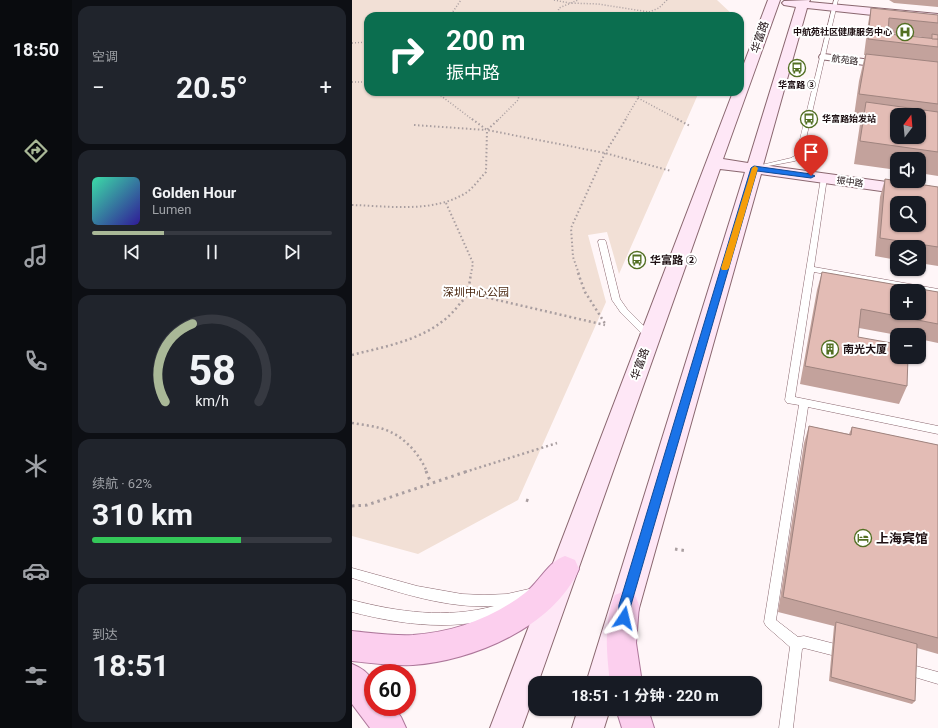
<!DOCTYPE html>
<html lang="zh">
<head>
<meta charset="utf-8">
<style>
  body { margin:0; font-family:Roboto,"Noto Sans SC",sans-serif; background:#20242c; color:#f1f3f6; height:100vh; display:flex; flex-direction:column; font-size:15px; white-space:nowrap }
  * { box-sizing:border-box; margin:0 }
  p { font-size:13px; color:#9ea1a6 }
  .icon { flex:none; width:22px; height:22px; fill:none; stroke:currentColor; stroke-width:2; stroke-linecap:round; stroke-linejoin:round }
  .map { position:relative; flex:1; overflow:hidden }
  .drawer { display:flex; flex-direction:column; gap:6px; padding:6px; background:#0d0f14; width:280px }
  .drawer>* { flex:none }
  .hud { position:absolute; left:12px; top:12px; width:380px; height:84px; border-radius:12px; box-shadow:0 1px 3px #0004; background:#0b6e4f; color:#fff; overflow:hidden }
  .needle { width:26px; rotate:16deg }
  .controls { position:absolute; left:538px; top:108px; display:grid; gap:8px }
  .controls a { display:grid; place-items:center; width:36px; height:36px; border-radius:8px; background:#171b24; box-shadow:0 1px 3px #0004; font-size:20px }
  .speed { position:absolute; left:12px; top:664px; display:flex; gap:8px; font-size:20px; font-weight:700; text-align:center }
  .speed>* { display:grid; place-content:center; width:52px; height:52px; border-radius:50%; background:#171b24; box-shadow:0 1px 3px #0004; line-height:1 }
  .speed .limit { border:6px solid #d22; background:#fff; color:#111 }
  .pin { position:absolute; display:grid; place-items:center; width:34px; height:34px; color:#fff; margin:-41px -17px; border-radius:50% 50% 50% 0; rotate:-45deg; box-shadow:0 0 4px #0007 }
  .pin .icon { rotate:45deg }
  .me { position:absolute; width:44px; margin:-22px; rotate:10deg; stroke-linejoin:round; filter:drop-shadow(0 0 3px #0008) }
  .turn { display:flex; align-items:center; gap:14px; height:84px; padding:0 16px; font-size:18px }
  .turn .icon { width:52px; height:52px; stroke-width:2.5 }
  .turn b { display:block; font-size:28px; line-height:34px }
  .big { font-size:30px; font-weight:700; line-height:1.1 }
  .drawer .card { flex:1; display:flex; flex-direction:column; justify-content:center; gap:6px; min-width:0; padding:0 14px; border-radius:12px; background:#20242c }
  .drawer .dial { align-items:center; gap:0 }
  .dial svg { height:104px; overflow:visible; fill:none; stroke:#363941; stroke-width:7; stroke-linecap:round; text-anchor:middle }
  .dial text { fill:#f1f3f6; stroke:none }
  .song { display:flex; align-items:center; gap:12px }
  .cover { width:48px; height:48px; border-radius:6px; background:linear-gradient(135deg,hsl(160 70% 55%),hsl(250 70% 35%)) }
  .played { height:4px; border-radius:2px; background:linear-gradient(90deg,#a9b897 30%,#363941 30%) }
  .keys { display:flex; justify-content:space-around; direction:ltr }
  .heat { display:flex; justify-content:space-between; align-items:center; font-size:22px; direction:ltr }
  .charge { height:6px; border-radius:3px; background:linear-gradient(90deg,#34c759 62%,#363941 0) }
  .trip { position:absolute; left:176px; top:676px; width:234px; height:40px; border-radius:12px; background:#171b24; box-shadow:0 1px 3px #0004; font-weight:700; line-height:40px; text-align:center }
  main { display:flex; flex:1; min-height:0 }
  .tab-bar { display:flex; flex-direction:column; width:72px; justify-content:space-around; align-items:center; background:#090b0e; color:#9ea1a6 }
  .tab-bar .icon { width:28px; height:28px }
  .tab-bar .current { color:#a9b897 }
  .tab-bar b { font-size:18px; color:#f1f3f6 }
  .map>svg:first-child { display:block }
</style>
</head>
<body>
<main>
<nav class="tab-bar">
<b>18:50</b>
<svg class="icon current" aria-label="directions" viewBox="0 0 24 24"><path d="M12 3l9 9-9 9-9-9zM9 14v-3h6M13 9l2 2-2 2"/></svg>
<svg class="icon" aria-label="music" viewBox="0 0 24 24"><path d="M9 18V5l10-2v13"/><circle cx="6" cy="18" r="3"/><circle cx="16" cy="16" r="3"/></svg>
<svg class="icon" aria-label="phone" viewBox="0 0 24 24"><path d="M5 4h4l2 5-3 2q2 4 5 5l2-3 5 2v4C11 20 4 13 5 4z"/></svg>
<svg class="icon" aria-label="climate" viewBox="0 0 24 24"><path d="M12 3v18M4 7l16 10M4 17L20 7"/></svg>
<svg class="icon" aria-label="car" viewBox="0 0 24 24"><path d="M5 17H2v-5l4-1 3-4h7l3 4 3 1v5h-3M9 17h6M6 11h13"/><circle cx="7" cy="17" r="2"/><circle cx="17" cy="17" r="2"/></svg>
<svg class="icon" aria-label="filters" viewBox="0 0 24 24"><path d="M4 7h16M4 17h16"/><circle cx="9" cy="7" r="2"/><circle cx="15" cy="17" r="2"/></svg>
</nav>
<section class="drawer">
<div class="card"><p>空调</p>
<div class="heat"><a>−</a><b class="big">20.5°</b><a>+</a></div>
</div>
<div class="card">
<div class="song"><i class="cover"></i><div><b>Golden Hour</b><p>Lumen</p></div></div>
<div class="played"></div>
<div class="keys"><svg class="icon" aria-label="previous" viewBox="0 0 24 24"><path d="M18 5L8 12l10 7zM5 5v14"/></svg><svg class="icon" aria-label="pause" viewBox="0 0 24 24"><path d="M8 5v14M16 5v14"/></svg><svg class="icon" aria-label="next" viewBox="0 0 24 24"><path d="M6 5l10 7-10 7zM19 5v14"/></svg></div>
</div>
<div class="card dial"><svg viewBox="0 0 100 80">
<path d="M14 69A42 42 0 1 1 86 69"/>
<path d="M14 69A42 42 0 0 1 35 9" stroke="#a9b897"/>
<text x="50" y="56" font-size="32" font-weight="700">58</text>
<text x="50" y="72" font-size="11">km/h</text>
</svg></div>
<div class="card"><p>续航 · 62%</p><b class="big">310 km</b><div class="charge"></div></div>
<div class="card"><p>到达</p><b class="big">18:51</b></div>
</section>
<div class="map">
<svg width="586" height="728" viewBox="0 0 586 728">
  <rect width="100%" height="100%" fill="#fff6f8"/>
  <!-- green -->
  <polygon fill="#f2e0d6" points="0,0 365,0 381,15 16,16 16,92 347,92 267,274 255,232 236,235 254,302 166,500 66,554 0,536"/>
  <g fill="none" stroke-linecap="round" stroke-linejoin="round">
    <!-- lane casing -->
    <g stroke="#8a676f" stroke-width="1">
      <g id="lane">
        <polygon points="482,0 486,0 450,156 443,161 401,169 401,167 439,158 444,155"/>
        <polygon points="472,176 475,178 462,267 586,289 586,295 462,272 443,397 586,426 586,434 456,407 424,620 446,637 452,636 491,646 495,648 497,652 495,656 491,658 452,648 450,649 441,728 427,728 438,647 414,626 412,622 447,405 435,403 433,400 469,178"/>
        <polygon points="247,240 253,240 254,242 268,299 275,309 301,335 302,337 301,339 295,339 269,313 260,300 246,242"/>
        <path d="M0,568L65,586L110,594L132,595L155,594L177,589L181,591L183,595L181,599L157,605L159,609L157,613C108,633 50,625 0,612V600C46,612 95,619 142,606C94,609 46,592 0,578Z"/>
        <polygon points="553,663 586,672 586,684 549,673 547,669 549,665"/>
      </g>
    </g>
    <!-- street casing -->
    <g stroke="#8a676f" stroke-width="2">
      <polygon id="street" points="472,54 535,62 541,65 535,68 468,59 467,57 468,55"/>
    </g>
    <!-- secondary casing -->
    <g stroke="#8a676f" stroke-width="2">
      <g id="secondary">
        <polygon points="416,0 428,0 371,159 396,163 444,7 432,5 430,3 432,1 458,0 457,2 586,14 586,22 455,8 411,165 586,189 586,199 409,174 266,683 234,683 393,172 368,169 186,683 183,683 183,692 170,728 138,728 381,92 388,92 388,74"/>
        <polygon points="226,709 258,709 252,728 220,728"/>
      </g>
    </g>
    <!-- primary casing -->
    <g stroke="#ad779a" stroke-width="2">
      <g id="primary">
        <path d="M213,556L223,560L227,569C202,627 120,661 61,665C40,666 20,663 0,661V631C20,633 41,636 61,635C102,632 141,618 173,593C188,581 196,562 213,556Z"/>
        <path d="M273,591L283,595L287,605L284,643L290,683H258C255,654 251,623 263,595Z"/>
        <path d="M0,664C24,674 21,684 21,707H42L49,717L54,728H18L0,704Z"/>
        <polygon points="264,709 296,709 302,728 270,728"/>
      </g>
    </g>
    <!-- path-far3 -->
    <g stroke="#a99ea0" stroke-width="1.5" stroke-dasharray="1 2" stroke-linecap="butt">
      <polyline points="202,0 217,3 246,4 297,12 307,8 315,0"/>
      <polyline points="90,16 100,13 109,0"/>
      <polyline points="205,16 207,8 226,0"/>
      <polyline points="0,43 16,42"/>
      <polyline points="0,82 16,82"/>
      <polyline points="84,92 121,120"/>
      <polyline points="286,98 327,120"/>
      <polyline points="146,120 166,100 168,92"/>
      <polyline points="273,120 286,98 287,92"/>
    </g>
    <!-- path-far2 -->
    <g stroke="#a99ea0" stroke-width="2" stroke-dasharray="1.5 2.5" stroke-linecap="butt">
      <polyline points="120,119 135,130 253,153 319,171"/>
      <polyline points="325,119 338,126"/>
      <polyline points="62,125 134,130"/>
      <polyline points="94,203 121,263 119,274"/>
      <path d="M0,205C36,206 80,213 112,194C121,189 127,179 134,172L135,130L147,119"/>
      <polyline points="227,274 221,257 219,228 253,153 274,119"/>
    </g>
    <!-- path-far1 -->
    <g stroke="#a99ea0" stroke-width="2.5" stroke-dasharray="2 3" stroke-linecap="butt">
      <polyline points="226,273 233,292 254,325"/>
      <polyline points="115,293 253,325"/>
      <path d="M0,355C38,345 80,339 106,306C109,302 113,299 115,294C117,287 118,280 119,273"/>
      <path d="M0,423C11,425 24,426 34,430C53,437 68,455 75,472"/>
      <polyline points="113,472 205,443"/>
    </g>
    <!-- path -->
    <g stroke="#a99ea0" stroke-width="3" stroke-dasharray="2.5 4" stroke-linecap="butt">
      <polyline points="74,471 79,483"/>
      <polyline points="174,500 180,502"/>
      <polyline points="0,506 15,505 116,471"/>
      <polyline points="323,549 335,551"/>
    </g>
    <!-- lane -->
    <use href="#lane" fill="#fff" fill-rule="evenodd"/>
    <!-- street -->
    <use href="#street" fill="#fff" fill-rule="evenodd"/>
    <!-- secondary -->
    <use href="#secondary" fill="#fee7f6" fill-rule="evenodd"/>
    <!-- primary -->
    <use href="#primary" fill="#fccfee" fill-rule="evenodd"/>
  </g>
  <!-- wall -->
  <g fill="#c3a29c" fill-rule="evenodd">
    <polygon points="537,0 586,0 586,7 542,3"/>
    <path d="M519,8L586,15V176L567,173V159H545V170L502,164L508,124L501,123L507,81L513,55H512L516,24ZM536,33L579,38L536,34Z"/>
    <polygon points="533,179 586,187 586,266 567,263 567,247 545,247 545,260 523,256 528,197"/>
    <polygon points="470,272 586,292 586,343 567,339 567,335 545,335 507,328 506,337 555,386 547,404 448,384 465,290"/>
    <polygon points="457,426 497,434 500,427 586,445 586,654 565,648 563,701 560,704 477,681 482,626 426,612 452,443"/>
  </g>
  <!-- building -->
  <g fill="#e3bcb5" stroke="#9f847f" fill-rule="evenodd">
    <polygon points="519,8 586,15 586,23 537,18 536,34 586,39 586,47 516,39"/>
    <polygon points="580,34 586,35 586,39 580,39"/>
    <polygon points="514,54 586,62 586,104 507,94"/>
    <path d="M514,102L586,112V152L508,141ZM545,115H567V137H545Z"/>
    <path d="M533,179L586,187V247L528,238ZM545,203H567V225H545Z"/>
    <path d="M470,272L586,292V324L509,309L506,337L545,344V357H556L555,386L453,366ZM545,291H567V313H545Z"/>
    <polygon points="457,426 499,435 500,427 586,445 586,638 431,597"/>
    <polygon points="484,622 565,644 563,701 479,677"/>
  </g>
  <!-- route -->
  <polygon fill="#1a73e8" stroke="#114b97" points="402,166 459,174 463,176 459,178 405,171 279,605 276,622 272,624 267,622 266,618 267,605 399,168"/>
  <!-- slow -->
  <polygon fill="#f59e0b" points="403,166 406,168 377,268 375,270 370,270 369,268 400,168"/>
  <!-- icons -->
  <defs>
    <g id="hospital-ring" transform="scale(0.9)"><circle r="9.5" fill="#fff" stroke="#526f22" stroke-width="1.5"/><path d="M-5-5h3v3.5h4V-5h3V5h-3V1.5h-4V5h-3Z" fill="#526f22"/></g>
    <g id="bus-ring" transform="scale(0.9)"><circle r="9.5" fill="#fff" stroke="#526f22" stroke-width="1.5"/><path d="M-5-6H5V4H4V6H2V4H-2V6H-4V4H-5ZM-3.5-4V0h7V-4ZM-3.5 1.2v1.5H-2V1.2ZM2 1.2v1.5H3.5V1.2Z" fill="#526f22"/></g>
    <g id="building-ring" transform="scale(0.9)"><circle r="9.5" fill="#fff" stroke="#526f22" stroke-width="1.5"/><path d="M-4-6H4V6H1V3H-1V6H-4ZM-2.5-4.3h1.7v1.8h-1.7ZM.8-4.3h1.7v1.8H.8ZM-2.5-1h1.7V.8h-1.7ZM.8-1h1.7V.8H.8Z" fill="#526f22"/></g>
    <g id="hotel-ring" transform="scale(0.9)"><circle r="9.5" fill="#fff" stroke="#526f22" stroke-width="1.5"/><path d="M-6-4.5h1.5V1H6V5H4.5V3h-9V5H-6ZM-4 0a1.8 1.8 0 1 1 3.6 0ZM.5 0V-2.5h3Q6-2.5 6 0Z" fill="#526f22"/></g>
  </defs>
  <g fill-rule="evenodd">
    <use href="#hospital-ring" x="553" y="32"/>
    <use href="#bus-ring" x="445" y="68"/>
    <use href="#bus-ring" x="457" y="119"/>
    <use href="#bus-ring" x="285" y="260"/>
    <use href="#building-ring" x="478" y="349"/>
    <use href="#hotel-ring" x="511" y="538"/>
  </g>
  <g text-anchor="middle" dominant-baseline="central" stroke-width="4" stroke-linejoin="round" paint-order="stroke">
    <!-- far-poi labels -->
    <g font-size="9" font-weight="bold" fill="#1e1013" stroke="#fff" text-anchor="end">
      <text x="540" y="32">中航苑社区健康服务中心</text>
      <text x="445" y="85" text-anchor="middle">华富路 ③</text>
      <text x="470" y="119" text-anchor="start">华富路始发站</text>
    </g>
    <!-- far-street labels -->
    <g font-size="9" fill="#1e1013" stroke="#fff">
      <text transform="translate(493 60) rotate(7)">航苑路</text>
      <text transform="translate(498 182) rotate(8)">振中路</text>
    </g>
    <!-- street labels -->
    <g font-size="11" fill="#1e1013" stroke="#fff">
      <text transform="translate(408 37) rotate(-71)">华富路</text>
      <text transform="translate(288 364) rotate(-70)">华富路</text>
    </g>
    <!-- poi labels -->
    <g font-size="11" font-weight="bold" fill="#1e1013" stroke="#fff" text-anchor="start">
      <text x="298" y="260">华富路 ②</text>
      <text x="491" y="349">南光大厦</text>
    </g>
    <!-- park labels -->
    <g font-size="11" fill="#4a2811" stroke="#fff">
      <text x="124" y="292">深圳中心公园</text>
    </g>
    <!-- near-poi labels -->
    <g font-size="13" font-weight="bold" fill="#1e1013" stroke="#fff" text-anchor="start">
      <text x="524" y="538">上海宾馆</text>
    </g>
  </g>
</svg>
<div class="controls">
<a><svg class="needle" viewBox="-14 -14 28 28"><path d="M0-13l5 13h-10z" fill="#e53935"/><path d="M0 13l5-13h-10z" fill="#9ea1a6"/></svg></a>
<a><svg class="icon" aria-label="sound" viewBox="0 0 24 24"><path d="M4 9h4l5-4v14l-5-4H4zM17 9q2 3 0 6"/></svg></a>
<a><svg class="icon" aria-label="search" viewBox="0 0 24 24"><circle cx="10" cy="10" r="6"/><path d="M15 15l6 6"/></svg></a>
<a><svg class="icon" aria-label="layers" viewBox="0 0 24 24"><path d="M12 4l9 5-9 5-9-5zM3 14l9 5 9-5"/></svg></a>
<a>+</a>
<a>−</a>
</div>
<div class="speed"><div class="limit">60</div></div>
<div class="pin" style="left:459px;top:176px;background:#d93025"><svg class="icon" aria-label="arrive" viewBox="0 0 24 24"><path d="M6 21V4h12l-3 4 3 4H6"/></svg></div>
<svg class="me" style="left:272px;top:618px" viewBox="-20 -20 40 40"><path d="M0-17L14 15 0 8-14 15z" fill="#1a73e8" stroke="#fff" stroke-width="4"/></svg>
<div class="trip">18:51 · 1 分钟 · 220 m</div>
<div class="hud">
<div class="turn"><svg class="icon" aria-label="right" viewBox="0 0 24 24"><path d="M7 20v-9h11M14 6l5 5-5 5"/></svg><div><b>200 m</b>振中路</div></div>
</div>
</div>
</main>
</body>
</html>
